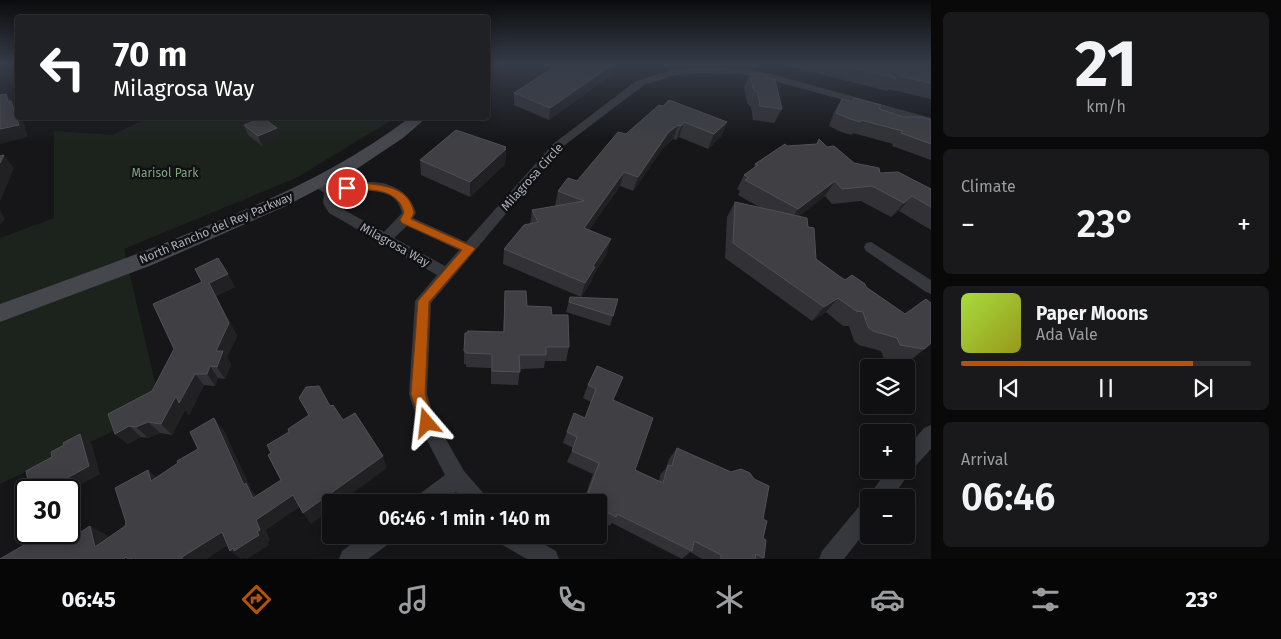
<!DOCTYPE html>
<html lang="en">
<head>
<meta charset="utf-8">
<style>
  body { margin:0; font-family:"Fira Sans",sans-serif; background:#19191b; color:#f1f3f6; height:100vh; display:flex; flex-direction:column; font-size:19px; white-space:nowrap }
  * { box-sizing:border-box; margin:0 }
  p { font-size:16px; color:#9c9d9f }
  .icon { flex:none; width:28px; height:28px; fill:none; stroke:currentColor; stroke-width:2; stroke-linecap:round; stroke-linejoin:round }
  .map { position:relative; flex:1; overflow:hidden }
  .side { display:flex; flex-direction:column; gap:12px; padding:12px; background:#09090a; width:350px }
  .side>* { flex:none }
  .hud { position:absolute; left:15px; top:15px; width:475px; height:105px; border-radius:5px; box-shadow:0 2px 12px #0003,0 0 0 1px #303032; background:#202124; color:#fff; overflow:hidden }
  .controls { position:absolute; left:860px; top:359px; display:grid; gap:10px }
  .controls a { display:grid; place-items:center; width:55px; height:55px; border-radius:5px; background:#101012; box-shadow:0 2px 12px #0003,0 0 0 1px #303032; font-size:25px }
  .speed { position:absolute; left:15px; top:479px; display:flex; gap:10px; font-size:25px; font-weight:700; text-align:center }
  .speed>* { display:grid; place-content:center; width:65px; height:65px; border-radius:50%; background:#101012; box-shadow:0 2px 12px #0003,0 0 0 1px #303032; line-height:1 }
  .speed .limit { border:2px solid #111; border-radius:8px; background:#fff; color:#111 }
  .pin { position:absolute; display:grid; place-items:center; width:42px; height:42px; color:#fff; margin:-21px; border:2px solid #fff; border-radius:50%; box-shadow:0 1px 5px #0007 }
  .me { position:absolute; width:55px; margin:-28px; rotate:343deg; stroke-linejoin:round; filter:drop-shadow(0 0 4px #0008) }
  .turn { display:flex; align-items:center; gap:18px; height:105px; padding:0 15px; font-size:22px }
  .turn .icon { width:65px; height:65px; stroke-width:2.5 }
  .turn b { display:block; font-size:35px; line-height:42px }
  .big { font-size:38px; font-weight:600; line-height:1.1 }
  .side .card { flex:1; display:flex; flex-direction:column; justify-content:center; gap:8px; min-width:0; padding:0 18px; border-radius:8px; background:#19191b }
  .side .dial { align-items:center; gap:0 }
  .dial b { font-size:65px; line-height:1 }
  .song { display:flex; align-items:center; gap:15px }
  .cover { width:60px; height:60px; border-radius:8px; background:linear-gradient(135deg,hsl(80 70% 55%),hsl(60 70% 35%)) }
  .played { height:5px; border-radius:2px; background:linear-gradient(90deg,#b45309 80%,#303032 80%) }
  .keys { display:flex; justify-content:space-around; direction:ltr }
  .heat { display:flex; justify-content:space-between; align-items:center; font-size:28px; direction:ltr }
  .trip { position:absolute; left:322px; top:494px; width:285px; height:50px; border-radius:5px; background:#101012; box-shadow:0 2px 12px #0003,0 0 0 1px #303032; font-weight:600; line-height:50px; text-align:center }
  .tab-bar { display:flex; height:80px; justify-content:space-around; align-items:center; background:#060607; color:#9c9d9f }
  .tab-bar .icon { width:35px; height:35px }
  .tab-bar .on { color:#b45309 }
  .tab-bar b { font-size:22px; color:#f1f3f6 }
  main { display:flex; flex:1; min-height:0 }
  .map>svg:first-child { display:block }
</style>
</head>
<body>
<main>
<div class="map">
<svg width="931" height="559" viewBox="0 0 931 559">
  <rect width="100%" height="100%" fill="#161618"/>
  <!-- green -->
  <g fill="#1c231d">
    <polygon points="0,63 17,63 17,85 0,69"/>
    <polygon points="148,118 395,118 296,178 124,249 161,409 0,484 0,238 54,218 54,131 112,135"/>
  </g>
  <g fill="none" stroke-linecap="round" stroke-linejoin="round">
    <!-- street -->
    <g fill="#37383d" fill-rule="evenodd">
      <path d="M696,67L739,68L768,73L931,118V124L767,79L739,74L696,73L672,76L644,85L561,148L431,303L427,394L435,420L464,471L485,495L488,502H465L456,492L441,502H415L418,495L445,475L418,423L409,394L415,301L437,275L384,245L378,243L376,240L329,213L323,203L324,193L312,184L318,180C323,181 327,185 332,186C340,188 352,184 359,183C384,179 409,188 416,213L413,218L466,242L553,144L636,81L671,70ZM363,190C381,192 397,192 402,213L384,232L339,207L337,203V194ZM407,226L459,250L445,266L394,238Z"/>
      <polygon points="871,242 931,280 931,294 926,292 866,251 864,247 866,243"/>
      <polygon points="931,425 931,449 910,472 892,498 869,498 872,491 888,470 906,470 906,449 924,428"/>
      <polygon points="869,500 869,527 844,559 819,559 822,551 862,503"/>
      <polygon points="364,535 393,535 390,543 368,559 339,559 342,551"/>
      <polygon points="496,535 528,535 556,551 559,559 527,559 499,543"/>
    </g>
    <!-- secondary -->
    <path fill="#45474d" fill-rule="evenodd" d="M409,118H426L403,138L358,168L286,206L152,265L0,322V304C73,278 145,252 216,222C284,194 350,163 409,118Z"/>
  </g>
  <!-- wall -->
  <g fill="#323236">
    <polygon points="547,63 622,63 611,71 610,75 549,120 514,105 514,93 553,67 546,65"/>
    <polygon points="785,63 911,63 931,68 931,99 889,89 887,91 784,65"/>
    <polygon points="750,73 768,78 782,109 774,123 753,120 751,107 747,103 744,87"/>
    <polygon points="854,98 879,109 904,117 931,120 931,160 892,146 893,144 853,133 852,135 841,132 829,126 834,112 842,99 852,102"/>
    <polygon points="663,106 727,122 721,136 708,149 679,137 676,140 673,139 663,148 633,191 620,186 589,230 607,253 593,276 591,282 581,297 503,264 504,249 530,224 532,210 556,206 555,206 558,191 577,181 626,134"/>
    <polygon points="244,125 280,138 262,146 248,135"/>
    <polygon points="819,139 827,147 854,163 880,173 931,189 931,230 899,211 891,217 861,201 832,204 825,196 799,216 808,227 816,259 839,276 845,280 866,287 931,344 908,362 884,359 881,351 859,345 854,341 849,326 843,326 826,312 812,321 725,258 727,217 735,202 761,208 738,195 740,191 737,189 744,175 753,169 755,164 787,146 816,144"/>
    <polygon points="506,149 505,164 470,197 421,175 420,160"/>
    <polygon points="235,287 216,296 237,336 227,357 231,364 225,379 218,378 215,386 204,385 189,415 185,410 172,435 160,433 148,438 141,437 128,444 115,434 152,391 174,349 153,304"/>
    <polygon points="505,291 527,306 552,315 569,347 566,361 545,361 544,368 520,369 518,385 491,384 491,368 466,367 466,364 464,364 464,351 503,332"/>
    <polygon points="570,297 613,316 610,326 566,312"/>
    <polygon points="597,366 613,400 635,470 659,481 660,475 666,468 669,459 677,448 763,519 764,558 762,559 702,559 690,552 682,559 612,523 610,526 599,520 599,502 583,502 593,474 567,462 573,448 563,443 567,432 585,418 591,402 583,398 588,385"/>
  </g>
  <!-- shaded-wall -->
  <g fill="#212124">
    <polygon points="611,63 622,63 611,71 610,75 549,120 550,108"/>
    <polygon points="6,94 18,109 18,118 22,118 28,137 0,144 0,129 8,101"/>
    <polygon points="684,122 679,137 676,140 681,126"/>
    <polygon points="727,122 721,136 708,149 714,134"/>
    <polygon points="678,125 673,139 663,148 633,191 638,177 668,133"/>
    <polygon points="277,128 280,138 262,146 258,136"/>
    <polygon points="506,147 505,164 470,197 470,182"/>
    <polygon points="4,155 14,168 0,202 0,163"/>
    <polygon points="624,172 620,186 581,242 584,228"/>
    <polygon points="835,181 825,196 789,224 798,209"/>
    <polygon points="912,196 899,211 891,217 904,203"/>
    <polygon points="0,210 5,219 0,225"/>
    <polygon points="611,239 607,253 593,276 591,282 581,297 585,283 593,266"/>
    <polygon points="228,274 235,287 216,296 237,336 227,357 231,364 225,379 217,367 216,351 209,283"/>
    <polygon points="838,298 826,312 812,321 824,307"/>
    <polygon points="210,366 218,378 215,386 207,374"/>
    <polygon points="195,374 204,385 189,415 185,410 172,435 161,424 176,396"/>
    <polygon points="214,418 225,432 251,489 256,495 263,509 253,498 244,485"/>
    <polygon points="148,422 160,433 148,438 136,427"/>
    <polygon points="129,426 141,437 128,444 115,434"/>
    <polygon points="80,434 91,442 100,474 69,491 69,490 45,490"/>
    <polygon points="383,456 387,468 340,502 331,502 331,509 311,524 303,513"/>
    <polygon points="148,470 162,482 151,481"/>
    <polygon points="293,495 301,506 266,530 270,540 268,542 269,545 247,559 244,558 241,559 230,551 257,532 256,520"/>
    <polygon points="90,526 108,536 114,556 95,547"/>
    <polygon points="69,529 86,537 70,539 68,532 69,532"/>
    <polygon points="222,532 234,541 207,559 182,559 182,557"/>
    <polygon points="41,535 62,545 42,542"/>
  </g>
  <!-- building -->
  <g fill="#3f3f44" stroke="#4f5156">
    <polygon points="556,63 611,63 610,63 613,64 550,108 514,93 559,64"/>
    <polygon points="831,63 873,63 896,78"/>
    <polygon points="881,63 911,63 931,68 931,83 900,76"/>
    <polygon points="750,73 768,75 768,78 775,79 782,109 760,106 758,93 753,89"/>
    <polygon points="6,94 8,101 11,101 19,125 0,129 0,95"/>
    <polygon points="854,98 881,105 879,109 904,117 921,117 931,120 931,144 901,133 902,131 861,120 860,122 850,119 836,113 842,99 853,102"/>
    <polygon points="669,100 727,122 714,134 684,122 681,126 678,125 668,133 638,177 624,172 584,228 611,239 593,266 595,267 585,283 504,249 524,225 538,222 532,210 584,201 558,191 568,178 577,181 618,132 626,134 659,105 663,106"/>
    <polygon points="262,118 263,118 277,128 258,136 244,125"/>
    <polygon points="456,130 506,147 504,149 506,149 470,182 420,160"/>
    <polygon points="819,139 827,147 834,146 854,163 879,168 880,173 898,172 931,189 931,207 912,196 904,203 872,186 842,189 835,181 798,209 745,180 749,178 744,175 758,165 755,164 785,144 787,146 817,144"/>
    <polygon points="4,155 0,163 0,156"/>
    <polygon points="735,202 807,218 808,227 814,228 816,259 839,276 845,280 852,275 865,284 866,287 905,314 926,299 931,303 931,343 924,349 900,345 897,338 873,331 868,327 863,312 856,311 838,298 824,307 733,243"/>
    <polygon points="218,258 228,274 209,283 229,323 216,351 223,351 217,367 210,366 207,374 195,374 179,403 176,396 161,424 148,422 136,427 129,426 115,434 108,414 152,391 174,349 153,304 202,282 195,269"/>
    <polygon points="505,291 526,291 527,306 551,307 552,315 568,315 569,347 546,347 546,355 519,355 520,372 492,371 492,354 466,353 466,351 464,351 465,333 467,333 468,331 504,332"/>
    <polygon points="570,297 618,299 613,316 569,302"/>
    <polygon points="597,366 623,377 613,400 653,418 635,470 663,483 668,465 672,466 677,448 731,472 741,469 750,473 754,479 769,486 763,519 767,521 763,538 766,540 764,558 756,554 755,559 721,559 721,555 694,541 692,551 617,514 616,517 599,508 599,502 588,502 585,501 599,463 572,451 577,437 567,432 574,413 585,418 596,389 588,385"/>
    <polygon points="319,386 330,406 333,405 343,420 355,413 383,456 303,513 293,495 256,520 260,530 257,532 259,535 234,551 233,548 230,551 222,532 182,557 182,559 136,559 135,558 127,559 126,557 124,559 0,559 41,535 42,542 58,532 68,532 70,539 90,526 95,547 125,526 126,522 115,488 148,470 151,481 178,463 177,461 198,449 190,432 214,418 244,485 246,483 253,498 281,480 268,455 271,453 267,445 289,432 288,429 309,415 299,398 306,387"/>
    <polygon points="80,434 89,466 45,490 30,490 26,471 52,457 51,452 64,445 63,443"/>
  </g>
  <!-- sky -->
  <linearGradient id="sky" x2="0" y2="1"><stop stop-color="#0c0c0d"/><stop offset="0.45" stop-color="#363c48"/><stop offset="1" stop-color="#363c48" stop-opacity="0"/></linearGradient>
  <rect width="931" height="141" fill="url(#sky)"/>
  <!-- route -->
  <path fill="#b45309" stroke="#753606" d="M363,183C385,186 409,187 414,213L411,219L473,247L475,249L429,302L425,394L434,423L432,428L427,430L422,428L411,394L418,301L462,250L402,223L400,220L404,213C400,193 379,189 360,190C354,190 347,193 342,188L347,185Z"/>
  <g text-anchor="middle" dominant-baseline="central" stroke-width="5" stroke-linejoin="round" paint-order="stroke">
    <!-- park labels -->
    <g font-size="12" fill="#7fa381" stroke="#111113">
      <text x="165" y="173">Marisol Park</text>
    </g>
    <!-- street labels -->
    <g font-size="12" fill="#a8adb8" stroke="#111113">
      <text transform="translate(532 177) rotate(-48)">Milagrosa Circle</text>
      <text transform="translate(216 228) rotate(-23)">North Rancho del Rey Parkway</text>
      <text transform="translate(395 245) rotate(29)">Milagrosa Way</text>
    </g>
  </g>
</svg>
<div class="controls">
<a><svg class="icon" aria-label="layers" viewBox="0 0 24 24"><path d="M12 4l9 5-9 5-9-5zM3 14l9 5 9-5"/></svg></a>
<a>+</a>
<a>−</a>
</div>
<div class="speed"><div class="limit">30</div></div>
<div class="pin" style="left:347px;top:188px;background:#d93025"><svg class="icon" aria-label="arrive" viewBox="0 0 24 24"><path d="M6 21V4h12l-3 4 3 4H6"/></svg></div>
<svg class="me" style="left:427px;top:423px" viewBox="-20 -20 40 40"><path d="M0-17L14 15 0 8-14 15z" fill="#b45309" stroke="#fff" stroke-width="4"/></svg>
<div class="trip">06:46 · 1 min · 140 m</div>
<div class="hud">
<div class="turn"><svg class="icon" aria-label="left" viewBox="0 0 24 24"><path d="M17 20v-9H6M10 6l-5 5 5 5"/></svg><div><b>70 m</b>Milagrosa Way</div></div>
</div>
</div>
<section class="side">
<div class="card dial"><b>21</b><p>km/h</p></div>
<div class="card"><p>Climate</p>
<div class="heat"><a>−</a><b class="big">23°</b><a>+</a></div>
</div>
<div class="card">
<div class="song"><i class="cover"></i><div><b>Paper Moons</b><p>Ada Vale</p></div></div>
<div class="played"></div>
<div class="keys"><svg class="icon" aria-label="previous" viewBox="0 0 24 24"><path d="M18 5L8 12l10 7zM5 5v14"/></svg><svg class="icon" aria-label="pause" viewBox="0 0 24 24"><path d="M8 5v14M16 5v14"/></svg><svg class="icon" aria-label="next" viewBox="0 0 24 24"><path d="M6 5l10 7-10 7zM19 5v14"/></svg></div>
</div>
<div class="card"><p>Arrival</p><b class="big">06:46</b></div>
</section>
</main>
<nav class="tab-bar">
<b>06:45</b>
<svg class="icon on" aria-label="directions" viewBox="0 0 24 24"><path d="M12 3l9 9-9 9-9-9zM9 14v-3h6M13 9l2 2-2 2"/></svg>
<svg class="icon" aria-label="music" viewBox="0 0 24 24"><path d="M9 18V5l10-2v13"/><circle cx="6" cy="18" r="3"/><circle cx="16" cy="16" r="3"/></svg>
<svg class="icon" aria-label="phone" viewBox="0 0 24 24"><path d="M5 4h4l2 5-3 2q2 4 5 5l2-3 5 2v4C11 20 4 13 5 4z"/></svg>
<svg class="icon" aria-label="climate" viewBox="0 0 24 24"><path d="M12 3v18M4 7l16 10M4 17L20 7"/></svg>
<svg class="icon" aria-label="car" viewBox="0 0 24 24"><path d="M5 17H2v-5l4-1 3-4h7l3 4 3 1v5h-3M9 17h6M6 11h13"/><circle cx="7" cy="17" r="2"/><circle cx="17" cy="17" r="2"/></svg>
<svg class="icon" aria-label="filters" viewBox="0 0 24 24"><path d="M4 7h16M4 17h16"/><circle cx="9" cy="7" r="2"/><circle cx="15" cy="17" r="2"/></svg>
<b>23°</b>
</nav>
</body>
</html>
